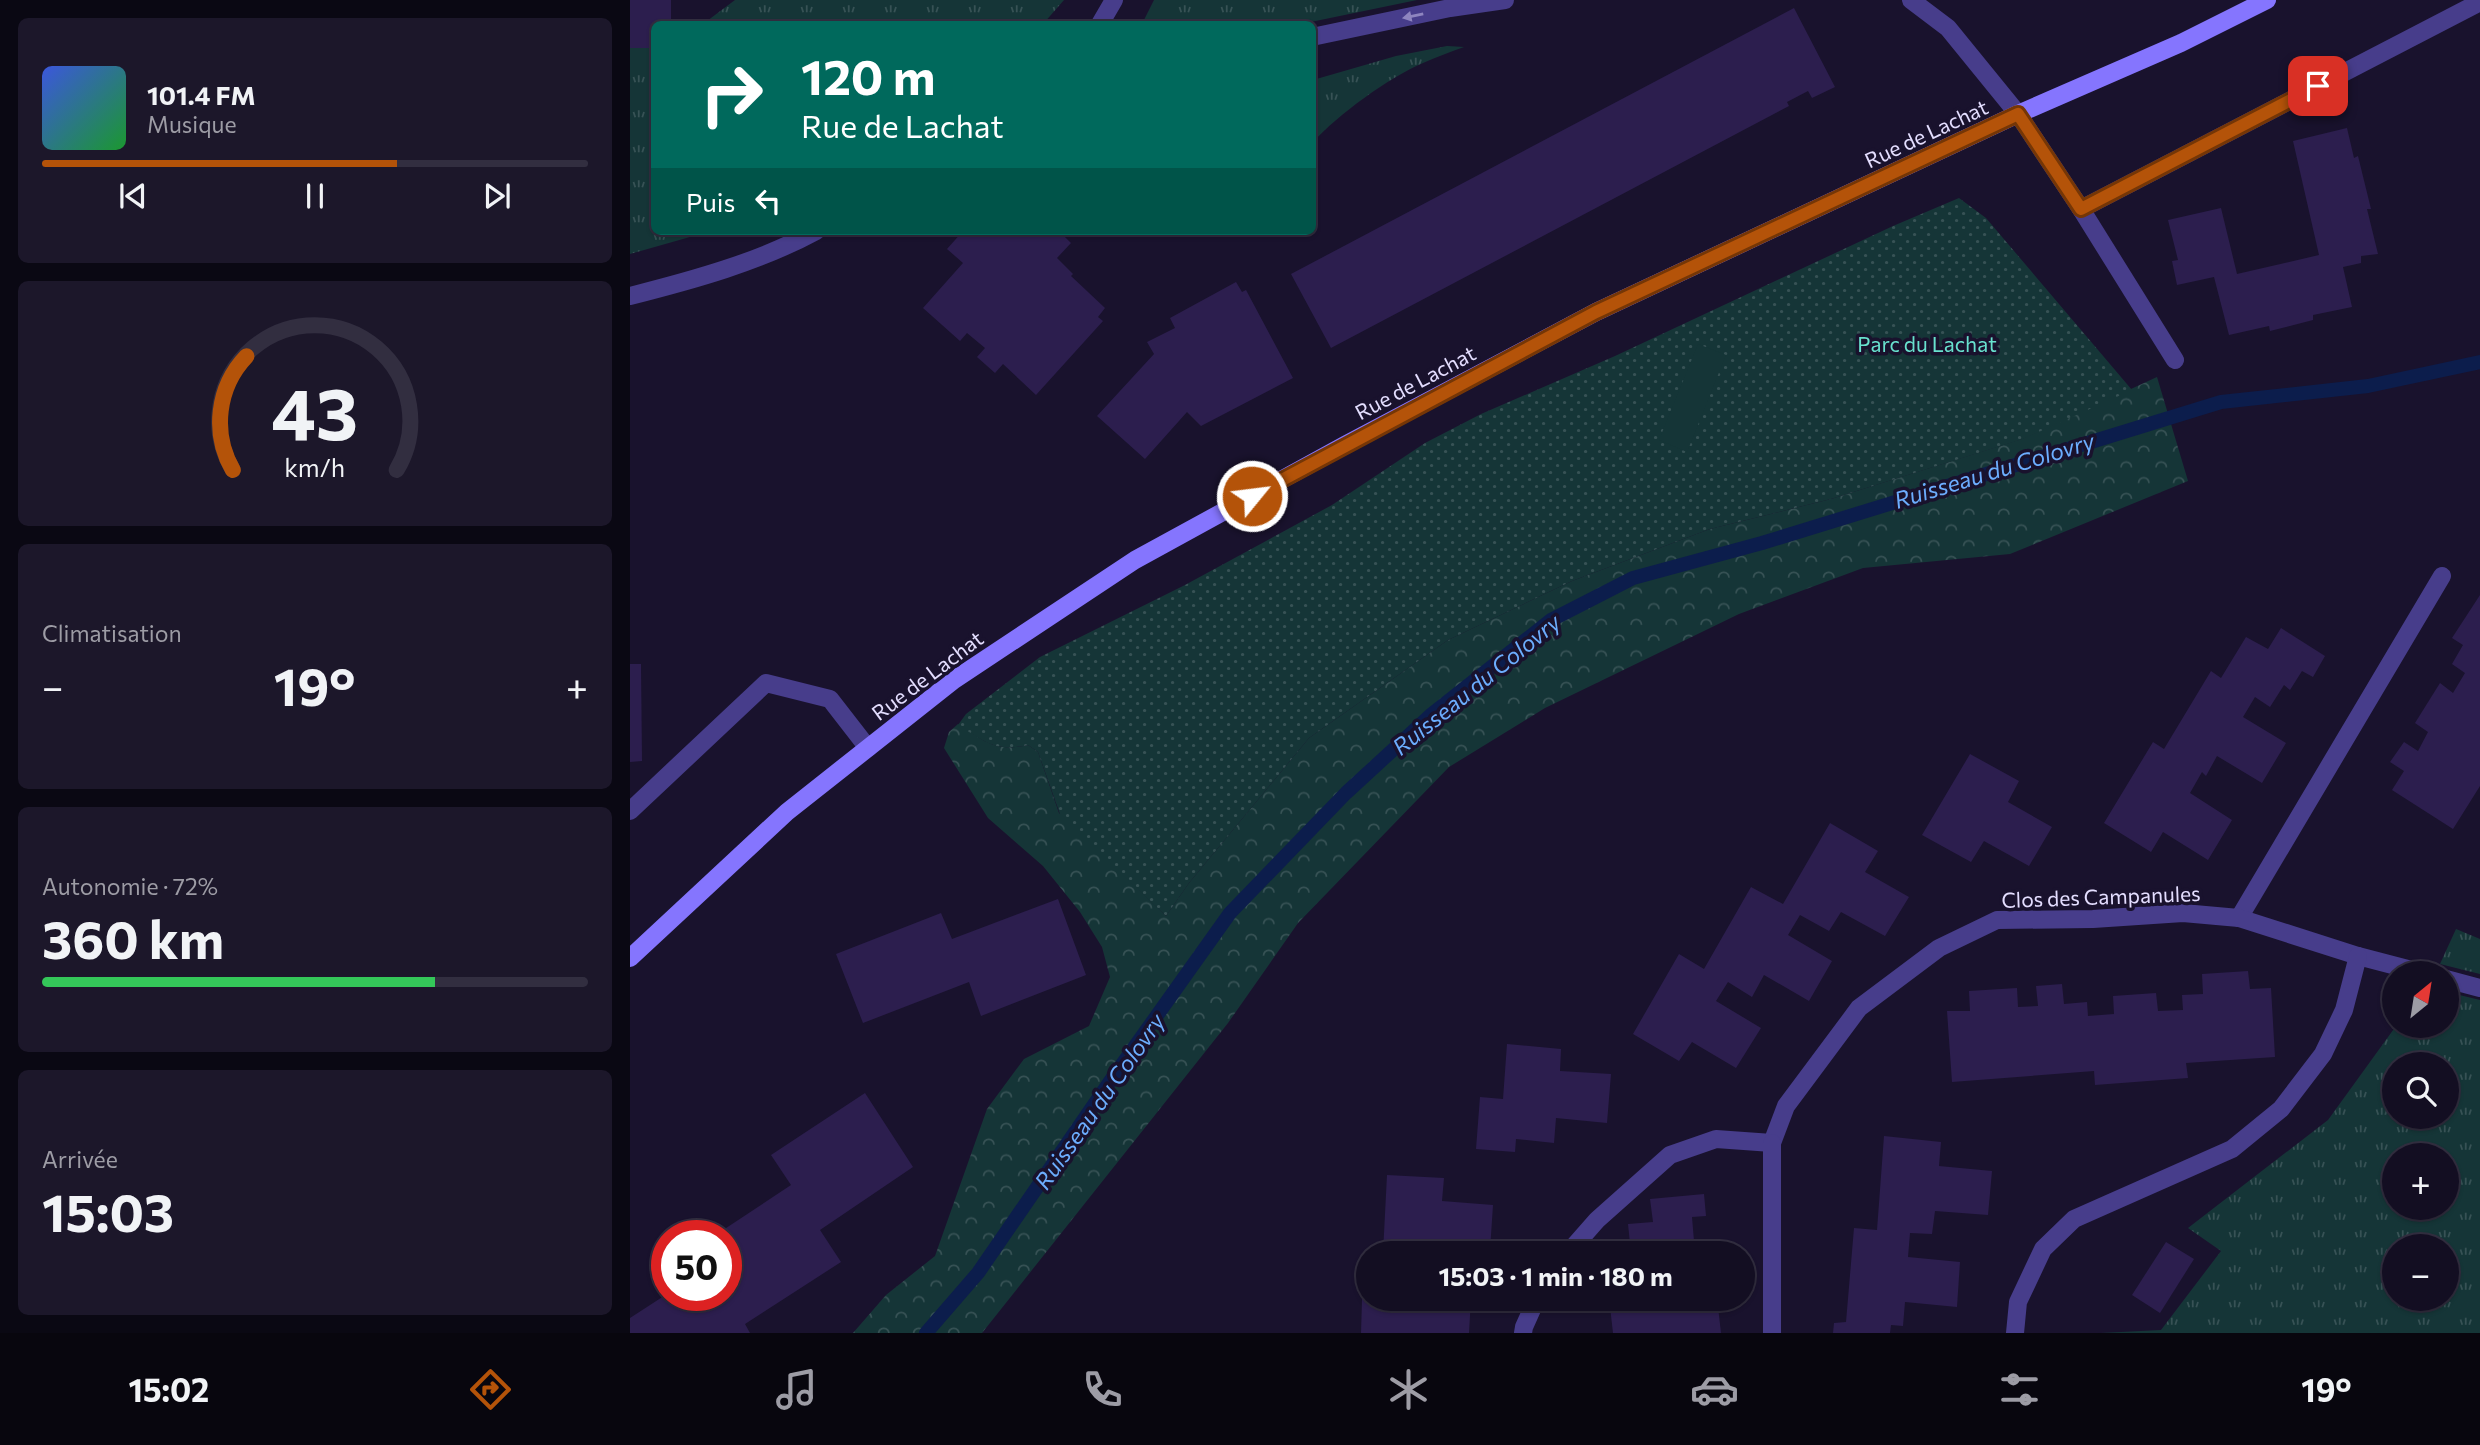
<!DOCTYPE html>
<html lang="fr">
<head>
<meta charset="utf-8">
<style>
  body { margin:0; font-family:Commissioner,sans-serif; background:#1c172a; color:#f1f3f6; height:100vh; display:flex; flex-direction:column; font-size:26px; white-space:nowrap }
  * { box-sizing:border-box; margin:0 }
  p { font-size:23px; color:#9d9ca5 }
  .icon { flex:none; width:38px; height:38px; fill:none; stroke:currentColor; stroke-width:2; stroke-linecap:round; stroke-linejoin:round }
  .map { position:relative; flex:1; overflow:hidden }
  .details { display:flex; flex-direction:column; gap:18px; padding:18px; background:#0a0813; width:630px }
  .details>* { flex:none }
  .guide { position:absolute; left:21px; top:21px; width:665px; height:214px; border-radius:10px; box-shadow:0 2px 5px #0004,0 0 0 2px #322e40; background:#00695c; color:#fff; overflow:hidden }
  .needle { width:46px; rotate:30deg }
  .controls { position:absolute; left:1752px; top:961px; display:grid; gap:14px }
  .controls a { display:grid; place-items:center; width:77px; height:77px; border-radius:50%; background:#130e22; box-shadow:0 2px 5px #0004,0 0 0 2px #322e40; font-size:35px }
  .speed { position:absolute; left:21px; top:1220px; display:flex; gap:14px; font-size:35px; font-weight:700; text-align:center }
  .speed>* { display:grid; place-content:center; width:91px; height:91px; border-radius:50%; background:#130e22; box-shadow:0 2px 5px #0004,0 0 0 2px #322e40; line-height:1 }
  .speed .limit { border:10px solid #d22; background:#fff; color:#111 }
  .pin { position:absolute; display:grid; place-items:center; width:60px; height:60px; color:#fff; margin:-30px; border-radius:14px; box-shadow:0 4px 10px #0006 }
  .me { position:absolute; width:77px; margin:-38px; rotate:61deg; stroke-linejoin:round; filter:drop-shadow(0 0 5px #0008) }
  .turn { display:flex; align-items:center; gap:24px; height:147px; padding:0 35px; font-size:32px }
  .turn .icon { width:91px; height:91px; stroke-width:2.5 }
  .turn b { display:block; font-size:49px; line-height:60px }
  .then { display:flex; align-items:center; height:66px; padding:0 35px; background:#0003; gap:14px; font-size:26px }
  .big { font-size:52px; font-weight:700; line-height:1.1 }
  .details .card { flex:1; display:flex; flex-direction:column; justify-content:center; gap:10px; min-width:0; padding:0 24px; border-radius:10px; background:#1c172a }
  .details .dial { align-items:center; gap:0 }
  .dial svg { height:182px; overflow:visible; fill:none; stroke:#322e40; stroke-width:7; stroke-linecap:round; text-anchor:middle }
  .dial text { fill:#f1f3f6; stroke:none }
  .song { display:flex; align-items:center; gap:21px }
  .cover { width:84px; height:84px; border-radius:10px; background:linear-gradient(135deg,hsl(230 70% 55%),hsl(130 70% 35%)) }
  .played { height:7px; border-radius:4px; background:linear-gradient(90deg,#b45309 65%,#322e40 65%) }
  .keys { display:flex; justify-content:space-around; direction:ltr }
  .heat { display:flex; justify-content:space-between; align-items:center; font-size:38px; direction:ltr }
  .charge { height:10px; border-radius:5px; background:linear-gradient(90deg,#34c759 72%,#322e40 0) }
  .trip { position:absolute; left:726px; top:1241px; width:399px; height:70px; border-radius:35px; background:#130e22; box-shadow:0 2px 5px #0004,0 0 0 2px #322e40; font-weight:700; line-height:70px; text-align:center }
  .menu { display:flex; height:112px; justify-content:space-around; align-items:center; background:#08060e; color:#9d9ca5 }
  .menu .icon { width:49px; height:49px }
  .menu .current { color:#b45309 }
  .menu b { font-size:32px; color:#f1f3f6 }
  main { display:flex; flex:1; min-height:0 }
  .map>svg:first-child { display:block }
</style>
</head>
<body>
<main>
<section class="details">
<div class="card">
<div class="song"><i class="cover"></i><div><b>101.4 FM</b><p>Musique</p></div></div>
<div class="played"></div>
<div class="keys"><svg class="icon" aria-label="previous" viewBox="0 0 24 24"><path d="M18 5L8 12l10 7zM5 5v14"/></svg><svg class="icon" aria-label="pause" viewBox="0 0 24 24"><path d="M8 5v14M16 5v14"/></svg><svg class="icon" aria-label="next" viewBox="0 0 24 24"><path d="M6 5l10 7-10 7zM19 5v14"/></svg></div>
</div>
<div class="card dial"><svg viewBox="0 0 100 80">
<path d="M14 69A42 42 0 1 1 86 69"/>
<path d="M14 69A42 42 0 0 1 20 19" stroke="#b45309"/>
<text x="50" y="56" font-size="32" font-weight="700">43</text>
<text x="50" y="72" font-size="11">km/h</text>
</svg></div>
<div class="card"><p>Climatisation</p>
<div class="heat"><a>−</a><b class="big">19°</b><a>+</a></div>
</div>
<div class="card"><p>Autonomie · 72%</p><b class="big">360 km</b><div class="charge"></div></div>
<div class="card"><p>Arrivée</p><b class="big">15:03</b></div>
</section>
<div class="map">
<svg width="1850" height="1333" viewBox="0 0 1850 1333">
  <defs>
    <pattern id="grass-tufts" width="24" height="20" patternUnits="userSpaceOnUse" patternTransform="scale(1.75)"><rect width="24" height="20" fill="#153537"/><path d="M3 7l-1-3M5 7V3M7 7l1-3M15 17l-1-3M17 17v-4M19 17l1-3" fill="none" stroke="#375255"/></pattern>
    <pattern id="forest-crowns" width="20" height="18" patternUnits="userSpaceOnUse" patternTransform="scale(1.75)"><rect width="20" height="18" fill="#153537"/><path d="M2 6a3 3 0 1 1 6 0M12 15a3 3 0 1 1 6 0" fill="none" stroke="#375255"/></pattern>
    <pattern id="park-dots" width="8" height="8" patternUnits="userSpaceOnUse" patternTransform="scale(1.75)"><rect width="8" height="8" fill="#153537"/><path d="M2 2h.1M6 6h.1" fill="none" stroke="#375255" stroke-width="1.8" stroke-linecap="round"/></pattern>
  </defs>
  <rect width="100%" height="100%" fill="#19122d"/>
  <!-- grass -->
  <g fill="url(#grass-tufts)" fill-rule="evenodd">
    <polygon points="105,0 434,0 413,24 73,24"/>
    <polygon points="524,0 787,0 671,24 512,24"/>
    <path d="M817,46L834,47C820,52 806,57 793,63C758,78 709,114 683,142V80L766,56Z"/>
    <polygon points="0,48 24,48 24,231 81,231 0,254"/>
    <polygon points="1826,929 1850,939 1850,974 1810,964"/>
    <path d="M1817,992L1850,1000V1333H1471L1531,1330L1591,1251L1558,1228L1698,1120L1766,1026H1816ZM1816,1064V1116H1764V1064ZM1816,1155V1208H1764V1155ZM1816,1246V1298H1764V1246Z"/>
  </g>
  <!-- forest -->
  <path fill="url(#forest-crowns)" d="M1527,377L1558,481L1380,554L1233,568L1109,614L915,708L819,767L668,923L598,1023L352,1333H223L256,1295L305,1256L357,1109L394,1059L459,1026L480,977L472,947L450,912L413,866L358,818L314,748L319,732L328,724C356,742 364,752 398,745L408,752L429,813L536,916L559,883L679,738L818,640L942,581L1080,529L1201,499L1392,439Z"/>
  <!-- park -->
  <path fill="url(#park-dots)" d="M1329,198L1356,218L1502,390L1393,439L1201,499L1080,529L942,581L818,640L679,738L559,883L536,916L431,817L408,752L398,745C364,752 356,742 328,725L336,714L410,657L555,585L702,505L795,443L851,414L985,356L1263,226Z"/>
  <!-- garden -->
  <polygon fill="#153537" points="1068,344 1096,355 1057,452 1029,440"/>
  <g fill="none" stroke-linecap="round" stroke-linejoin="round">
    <!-- stream -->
    <polyline stroke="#0c1d4c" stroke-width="14" points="296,1333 348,1273 481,1080 600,913 716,793 802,714 921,620 1003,578 1132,543 1591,402 1738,386 1850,362"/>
  </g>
  <!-- building -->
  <g fill="#2c1e4e">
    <polygon points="0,0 41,0 41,24 24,24 24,48 0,48"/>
    <polygon points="1164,8 1205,87 1182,98 1178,91 1157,102 1159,106 701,348 661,274"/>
    <polygon points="1717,128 1724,158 1728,156 1741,209 1737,209 1748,254 1731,256 1731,263 1713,267 1722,307 1683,315 1683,320 1640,331 1639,326 1599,335 1584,277 1547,285 1542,261 1548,260 1538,220 1591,208 1607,274 1689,255 1663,141"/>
    <polygon points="333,231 429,231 441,243 427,258 443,274 441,276 475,308 468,317 473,321 406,395 373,364 365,373 347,357 355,348 337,333 330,341 293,308 333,263 317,249"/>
    <polygon points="606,282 612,292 616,290 663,378 571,426 557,412 515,459 467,416 524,354 517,342 545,328 540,318"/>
    <polygon points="1850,595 1850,786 1823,829 1762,790 1774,771 1760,762 1774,742 1788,751 1798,732 1785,723 1810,683 1823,693 1835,673 1822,664 1833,645 1822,638"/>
    <polygon points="1651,628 1695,656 1683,677 1672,671 1660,690 1654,685 1640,707 1625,697 1613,717 1656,743 1632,783 1587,756 1576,776 1572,772 1560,793 1602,820 1578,860 1533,832 1521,852 1474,823 1523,742 1534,749 1581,671 1591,678 1616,637 1638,649"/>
    <polygon points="0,664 11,664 12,761 0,762"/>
    <polygon points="1340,754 1389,781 1378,802 1422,827 1399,866 1354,841 1341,862 1292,835"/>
    <polygon points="1200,823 1248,851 1235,872 1279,897 1255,936 1211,912 1199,931 1170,915 1158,935 1202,961 1179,1001 1134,975 1122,997 1098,982 1086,1001 1131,1028 1106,1068 1062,1042 1049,1061 1003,1034 1049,954 1074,969 1121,887 1153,904"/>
    <polygon points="428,899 456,975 351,1016 339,982 233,1023 206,954 311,913 322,939"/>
    <polygon points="1618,971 1620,989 1641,988 1645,1057 1556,1063 1558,1078 1465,1085 1464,1071 1322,1082 1317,1011 1340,1011 1339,991 1387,988 1388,1007 1408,1006 1406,986 1432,984 1434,1004 1457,1002 1458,1016 1484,1014 1483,996 1526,993 1528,1011 1553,1010 1552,995 1573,994 1572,974"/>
    <polygon points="877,1044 931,1049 930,1071 981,1074 977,1123 926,1118 924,1143 886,1139 885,1152 846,1149 850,1097 873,1099"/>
    <polygon points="235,1093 283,1167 190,1230 211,1262 115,1324 120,1333 0,1333 0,1318 37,1294 96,1295 96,1236 84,1236 161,1185 141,1155"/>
    <polygon points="1254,1136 1311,1142 1309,1166 1362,1171 1358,1215 1305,1211 1302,1234 1280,1233 1278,1257 1330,1262 1327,1307 1275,1302 1273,1326 1261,1325 1260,1333 1203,1333 1204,1323 1216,1322 1224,1228 1247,1230"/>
    <polygon points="757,1175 814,1178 812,1201 863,1205 860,1250 810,1247 810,1253 753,1253"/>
    <polygon points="1074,1194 1076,1216 1062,1217 1064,1241 1057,1243 1058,1253 1001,1253 998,1224 1023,1222 1020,1199"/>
    <polygon points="1536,1242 1564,1259 1530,1313 1502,1295"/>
    <polygon points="733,1267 738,1268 738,1298 841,1298 839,1333 731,1333"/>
    <polygon points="979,1298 1087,1298 1091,1333 983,1333"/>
  </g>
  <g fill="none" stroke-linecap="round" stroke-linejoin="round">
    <!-- minor -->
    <g stroke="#473d8b" stroke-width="18">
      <polyline points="1281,0 1318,28 1388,114 1451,209 1545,360"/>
      <polyline points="470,24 484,0"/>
      <polyline points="682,37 820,8 875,0"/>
      <polyline points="1451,209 1850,2"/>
      <path d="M0,296C63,280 129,262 186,231"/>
      <polyline points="0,811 136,683 200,699 238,748"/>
      <polyline points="1609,918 1812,576"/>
      <polyline points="1816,979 1850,988"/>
      <polyline points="938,1253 967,1220 1040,1155 1086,1139 1142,1143 1156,1106 1229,1008 1309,948 1367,920 1463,919 1553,913 1609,918 1728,956 1793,973"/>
      <polyline points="893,1333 894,1327 907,1298"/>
      <polyline points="1142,1333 1142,1143"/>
      <polyline points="1385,1333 1388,1302 1413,1249 1444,1219 1602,1149 1651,1109 1693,1054 1714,1010 1728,956"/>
    </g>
    <!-- secondary -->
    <polyline stroke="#8575fe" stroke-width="18" points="0,958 157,812 324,680 505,560 715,445 966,312 1388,114 1551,43 1637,0"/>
  </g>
  <!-- one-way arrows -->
  <defs><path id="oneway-solid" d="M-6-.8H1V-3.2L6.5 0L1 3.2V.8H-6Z" transform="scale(1.75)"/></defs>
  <use fill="#8e85bf" href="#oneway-solid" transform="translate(783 16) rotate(168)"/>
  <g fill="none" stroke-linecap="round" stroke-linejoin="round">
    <!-- route casing -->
    <g stroke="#753606" stroke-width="18">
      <polyline id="route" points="622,496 966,312 1388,114 1451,209 1688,86"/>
    </g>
    <!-- route -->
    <use href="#route" stroke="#b45309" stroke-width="12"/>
  </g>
  <g text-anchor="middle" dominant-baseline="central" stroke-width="7" stroke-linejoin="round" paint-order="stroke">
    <!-- street labels -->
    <g font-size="21" fill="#e4deff" stroke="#19122d">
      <text transform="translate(1296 133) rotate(-25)">Rue de Lachat</text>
      <text transform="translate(785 382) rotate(-28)">Rue de Lachat</text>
      <text transform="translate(297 675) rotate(-37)">Rue de Lachat</text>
      <text transform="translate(1471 896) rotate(-2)">Clos des Campanules</text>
    </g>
    <!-- park labels -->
    <g font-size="21" fill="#68e1ce" stroke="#19122d">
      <text x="1297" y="343">Parc du Lachat</text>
    </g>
    <!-- water labels -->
    <g font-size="23" font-style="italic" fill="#6cadfe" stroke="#19122d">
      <text transform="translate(1364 470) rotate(-17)">Ruisseau du Colovry</text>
      <text transform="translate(846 684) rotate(-39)">Ruisseau du Colovry</text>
      <text transform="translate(469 1101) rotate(-55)">Ruisseau du Colovry</text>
    </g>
  </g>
</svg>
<div class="controls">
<a><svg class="needle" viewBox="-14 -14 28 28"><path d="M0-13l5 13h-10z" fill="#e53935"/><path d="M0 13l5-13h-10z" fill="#9d9ca5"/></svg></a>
<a><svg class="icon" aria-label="search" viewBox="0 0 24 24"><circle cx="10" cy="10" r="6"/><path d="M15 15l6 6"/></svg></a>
<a>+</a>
<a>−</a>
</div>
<div class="speed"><div class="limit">50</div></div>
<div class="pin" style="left:1688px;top:86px;background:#d93025"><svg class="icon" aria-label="arrive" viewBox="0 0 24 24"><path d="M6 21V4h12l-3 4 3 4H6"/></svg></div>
<svg class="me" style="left:622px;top:496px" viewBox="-20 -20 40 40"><circle r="17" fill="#b45309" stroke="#fff" stroke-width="3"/><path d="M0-11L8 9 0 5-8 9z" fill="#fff"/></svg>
<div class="trip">15:03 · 1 min · 180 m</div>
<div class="guide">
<div class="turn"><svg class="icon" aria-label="right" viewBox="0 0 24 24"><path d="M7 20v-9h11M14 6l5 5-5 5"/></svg><div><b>120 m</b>Rue de Lachat</div></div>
<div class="then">Puis<svg class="icon" aria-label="left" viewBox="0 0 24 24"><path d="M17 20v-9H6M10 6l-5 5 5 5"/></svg></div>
</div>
</div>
</main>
<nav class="menu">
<b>15:02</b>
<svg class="icon current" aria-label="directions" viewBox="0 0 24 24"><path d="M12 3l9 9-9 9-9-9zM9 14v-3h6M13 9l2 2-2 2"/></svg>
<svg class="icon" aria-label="music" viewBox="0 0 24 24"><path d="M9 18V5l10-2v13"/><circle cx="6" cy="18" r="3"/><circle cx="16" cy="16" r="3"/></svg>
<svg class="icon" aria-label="phone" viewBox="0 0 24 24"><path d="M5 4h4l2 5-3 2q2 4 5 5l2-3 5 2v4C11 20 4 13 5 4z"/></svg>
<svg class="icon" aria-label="climate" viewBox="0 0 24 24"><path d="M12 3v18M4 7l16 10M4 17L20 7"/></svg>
<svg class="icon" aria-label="car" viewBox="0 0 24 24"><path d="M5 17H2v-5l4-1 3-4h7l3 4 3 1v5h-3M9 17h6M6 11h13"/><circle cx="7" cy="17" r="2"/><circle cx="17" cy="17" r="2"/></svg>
<svg class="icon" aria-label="filters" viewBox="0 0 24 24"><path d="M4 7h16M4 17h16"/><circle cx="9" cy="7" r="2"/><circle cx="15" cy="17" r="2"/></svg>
<b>19°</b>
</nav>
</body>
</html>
